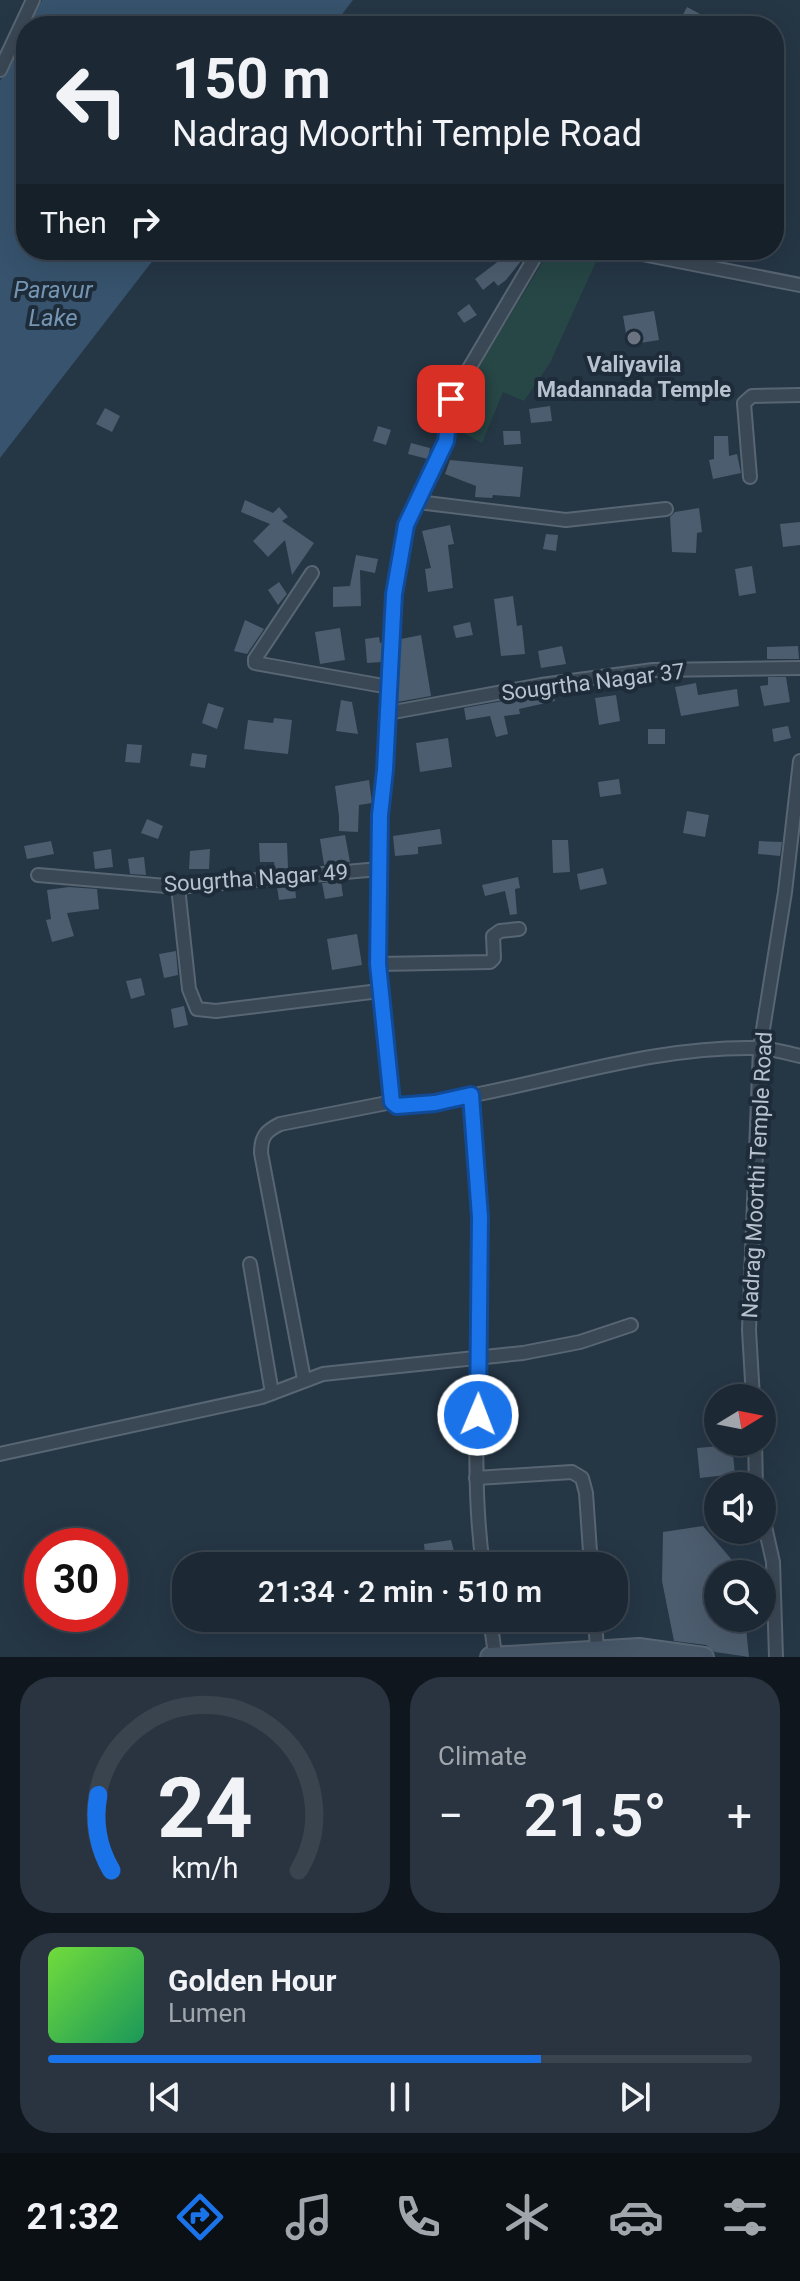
<!DOCTYPE html>
<html lang="en">
<head>
<meta charset="utf-8">
<style>
  body { margin:0; font-family:Roboto,sans-serif; background:#293440; color:#f1f3f6; height:100vh; display:flex; flex-direction:column; font-size:30px; white-space:nowrap }
  * { box-sizing:border-box; margin:0 }
  p { font-size:26px; color:#a0a6ac }
  .icon { flex:none; width:44px; height:44px; fill:none; stroke:currentColor; stroke-width:2; stroke-linecap:round; stroke-linejoin:round }
  .map { position:relative; height:1657px; overflow:hidden }
  .details { display:flex; flex-direction:column; gap:20px; padding:20px; background:#0f161d; flex:1 }
  .details>* { flex:none }
  .banner { position:absolute; left:16px; top:16px; width:768px; height:244px; border-radius:32px; box-shadow:0 8px 32px #0002,0 0 0 2px #3a444f; background:#1c2834; color:#f1f3f6; overflow:hidden }
  .needle { width:52px; rotate:80deg }
  .buttons { position:absolute; left:704px; top:1384px; display:grid; gap:16px }
  .buttons a { display:grid; place-items:center; width:72px; height:72px; border-radius:50%; background:#1c2834; box-shadow:0 8px 32px #0002,0 0 0 2px #3a444f; font-size:40px }
  .speed { position:absolute; left:24px; top:1528px; display:flex; gap:16px; font-size:40px; font-weight:700; text-align:center }
  .speed>* { display:grid; place-content:center; width:104px; height:104px; border-radius:50%; background:#1c2834; box-shadow:0 8px 32px #0002,0 0 0 2px #3a444f; line-height:1 }
  .speed .limit { border:12px solid #d22; background:#fff; color:#111 }
  .pin { position:absolute; display:grid; place-items:center; width:68px; height:68px; color:#fff; margin:-34px; border-radius:16px; box-shadow:0 4px 12px #0006 }
  .me { position:absolute; width:88px; margin:-44px; rotate:1deg; stroke-linejoin:round; filter:drop-shadow(0 0 6px #0008) }
  .turn { display:flex; align-items:center; gap:28px; height:168px; padding:0 24px; font-size:36px }
  .turn .icon { width:104px; height:104px; stroke-width:2.5 }
  .turn b { display:block; font-size:56px; line-height:68px }
  .then { display:flex; align-items:center; height:76px; padding:0 24px; background:#0003; gap:16px; font-size:30px }
  .big { font-size:60px; font-weight:600; line-height:1.1 }
  .details .widget { flex:1; display:flex; flex-direction:column; justify-content:center; gap:12px; min-width:0; padding:0 28px; border-radius:32px; background:#293440 }
  .details .dial { align-items:center; gap:0 }
  .dial svg { height:208px; overflow:visible; fill:none; stroke:#3a444f; stroke-width:7; stroke-linecap:round; text-anchor:middle }
  .dial text { fill:#f1f3f6; stroke:none }
  .song { display:flex; align-items:center; gap:24px }
  .cover { width:96px; height:96px; border-radius:12px; background:linear-gradient(135deg,hsl(100 70% 55%),hsl(150 70% 35%)) }
  .played { height:8px; border-radius:4px; background:linear-gradient(90deg,#1a73e8 70%,#3a444f 70%) }
  .keys { display:flex; justify-content:space-around; direction:ltr }
  .heat { display:flex; justify-content:space-between; align-items:center; font-size:44px; direction:ltr }
  .details .tiles { flex:1; display:grid; gap:20px; grid-template-columns:1fr 1fr }
  .widget:last-child { grid-column:span 2 }
  .trip { position:absolute; left:172px; top:1552px; width:456px; height:80px; border-radius:32px; background:#1c2834; box-shadow:0 8px 32px #0002,0 0 0 2px #3a444f; font-weight:600; line-height:80px; text-align:center }
  .dock { display:flex; height:128px; justify-content:space-around; align-items:center; background:#0b1015; color:#a0a6ac }
  .dock .icon { width:56px; height:56px }
  .dock .current { color:#1a73e8 }
  .dock b { font-size:36px; color:#f1f3f6 }
  .map>svg:first-child { display:block }
</style>
</head>
<body>
<div class="map">
<svg width="800" height="1657" viewBox="0 0 800 1657">
  <rect width="100%" height="100%" fill="#253645"/>
  <!-- green -->
  <path fill="#274646" d="M550,250L600,253L550,363L524,401L503,392L482,443C461,432 451,429 456,404Z"/>
  <!-- water -->
  <g fill="#37536d">
    <polygon points="42,0 353,0 333,26 29,26"/>
    <polygon points="26,31 26,250 161,250 0,458 0,81"/>
  </g>
  <!-- building -->
  <g fill="#4c5d6f">
    <polygon points="687,7 702,15 697,26 677,26"/>
    <polygon points="26,42 26,68 15,59"/>
    <polygon points="487,250 518,250 525,256 506,280 498,286 494,281 483,290 475,279 500,260"/>
    <polygon points="469,304 477,315 464,323 457,313"/>
    <polygon points="654,311 659,340 628,345 623,316"/>
    <polygon points="550,406 552,421 531,423 529,409"/>
    <polygon points="105,408 120,416 112,432 96,424"/>
    <polygon points="378,426 391,430 386,445 373,441"/>
    <polygon points="503,431 520,431 521,444 504,445"/>
    <polygon points="714,436 728,436 729,456 737,454 741,473 713,479 709,460 714,459"/>
    <polygon points="411,443 430,448 428,459 408,454"/>
    <polygon points="450,460 523,467 520,497 493,495 492,498 475,497 476,486 445,474"/>
    <polygon points="245,500 273,513 279,507 288,517 282,521 314,543 292,575 285,540 268,557 253,541 270,524 241,512"/>
    <polygon points="699,508 702,532 697,533 696,553 672,552 670,517 675,512"/>
    <polygon points="800,522 800,545 783,547 780,524"/>
    <polygon points="450,525 454,544 448,545 453,588 428,592 425,569 431,568 422,531"/>
    <polygon points="546,534 558,535 556,551 543,549"/>
    <polygon points="356,555 378,559 375,573 360,570 361,606 333,607 333,587 350,586"/>
    <polygon points="752,566 756,593 739,596 735,569"/>
    <polygon points="279,582 287,594 278,605 268,590"/>
    <polygon points="513,596 517,626 522,625 525,654 501,656 494,599"/>
    <polygon points="245,620 264,629 247,654 234,651"/>
    <polygon points="470,622 473,635 456,638 453,626"/>
    <polygon points="340,628 345,660 320,664 315,632"/>
    <polygon points="421,635 431,696 397,702 401,639"/>
    <polygon points="379,637 380,643 383,642 382,662 367,663 365,639"/>
    <polygon points="562,646 566,664 541,668 538,651"/>
    <polygon points="798,646 799,659 767,659 767,647"/>
    <polygon points="768,677 786,677 790,702 764,706 760,686 768,685"/>
    <polygon points="696,683 698,695 737,689 739,706 681,716 675,687"/>
    <polygon points="553,692 555,701 519,709 520,714 504,716 508,734 496,737 490,716 466,720 464,708"/>
    <polygon points="616,695 620,721 599,725 595,698"/>
    <polygon points="341,700 352,702 358,734 336,731"/>
    <polygon points="208,703 224,708 217,729 202,723"/>
    <polygon points="274,718 292,720 288,754 244,749 248,720 273,723"/>
    <polygon points="788,726 791,738 774,742 772,729"/>
    <rect x="648" y="729" width="17" height="15"/>
    <polygon points="448,738 452,767 420,772 416,743"/>
    <polygon points="127,744 142,745 140,763 125,762"/>
    <polygon points="192,753 207,755 205,768 190,766"/>
    <polygon points="619,779 621,794 600,797 598,782"/>
    <polygon points="369,780 372,803 359,805 358,832 339,831 339,816 335,786"/>
    <polygon points="687,811 709,815 705,837 683,833"/>
    <polygon points="147,819 163,826 158,839 141,833"/>
    <polygon points="440,829 442,844 418,847 418,854 395,856 393,836"/>
    <polygon points="345,835 350,862 324,865 320,839"/>
    <polygon points="552,840 568,840 570,872 553,873"/>
    <polygon points="51,841 54,854 27,859 24,846"/>
    <polygon points="759,841 782,842 780,856 758,854"/>
    <polygon points="259,843 287,843 288,868 275,869 274,862 260,862"/>
    <polygon points="111,849 113,867 95,869 93,852"/>
    <polygon points="210,849 209,869 189,869 190,851"/>
    <polygon points="144,857 146,875 130,874 128,859"/>
    <polygon points="603,868 607,884 580,890 577,874"/>
    <polygon points="518,877 520,888 515,889 517,914 510,915 505,891 485,896 482,885"/>
    <polygon points="341,881 343,896 325,899 322,883"/>
    <polygon points="295,886 296,898 279,900 277,887"/>
    <polygon points="69,887 97,889 99,909 67,913 74,936 52,942 46,920 51,919 47,890"/>
    <polygon points="357,934 362,965 332,970 327,939"/>
    <polygon points="176,951 178,975 164,978 159,954"/>
    <polygon points="141,978 145,995 131,999 126,981"/>
    <polygon points="184,1006 188,1025 174,1028 171,1009"/>
    <polygon points="732,1445 735,1474 700,1478 697,1448"/>
    <polygon points="703,1526 744,1574 718,1574 718,1618 745,1618 749,1657 715,1652 706,1645 674,1641 662,1581 663,1532"/>
    <polygon points="451,1540 458,1566 426,1566 424,1544"/>
  </g>
  <g fill="none" stroke-linecap="round" stroke-linejoin="round">
    <!-- street casing -->
    <g stroke="#586572" stroke-width="16">
      <g id="street">
        <polyline points="0,70 33,0"/>
        <path d="M539,250L451,399L446,441L406,525L394,594L385,770L380,815L378,964L392,1102L397,1106C519,1096 634,1045 758,1048C772,1048 786,1053 800,1056"/>
        <polyline points="622,250 800,285"/>
        <polyline points="750,477 744,403 752,396 800,395"/>
        <polyline points="418,502 566,520 666,509"/>
        <polyline points="312,573 255,659 255,663 389,687"/>
        <polyline points="388,713 541,685 653,670 800,668"/>
        <polyline points="38,875 178,887 379,869"/>
        <polyline points="178,887 189,989 197,1009 216,1011 379,991"/>
        <polyline points="378,964 490,962 494,958 493,936 500,931 519,929"/>
        <path d="M471,1095C474,1156 482,1217 481,1278C480,1374 470,1471 483,1566"/>
        <polyline points="250,1264 272,1393"/>
        <path d="M304,1379L261,1153C261,1136 266,1131 280,1124L392,1102"/>
        <polyline points="753,1398 749,1330 760,1048 785,892 800,761"/>
        <polyline points="755,1442 756,1486"/>
        <polyline points="0,1454 262,1397 323,1374 523,1353 580,1342 631,1325"/>
        <polyline points="476,1478 572,1472 582,1478 586,1493 591,1566"/>
        <polyline points="762,1513 773,1562 776,1657"/>
        <polyline points="490,1618 495,1655"/>
        <polyline points="595,1618 597,1650"/>
      </g>
    </g>
    <!-- secondary casing -->
    <g stroke="#586572" stroke-width="22">
      <polyline id="secondary" points="490,1657 639,1648 704,1657"/>
    </g>
    <!-- street -->
    <use href="#street" stroke="#3a4754" stroke-width="12"/>
    <!-- secondary -->
    <use href="#secondary" stroke="#475768" stroke-width="18"/>
  </g>
  <g fill="none" stroke-linecap="round" stroke-linejoin="round">
    <!-- route casing -->
    <g stroke="#114b97" stroke-width="20">
      <polyline id="route" points="451,399 446,441 406,525 394,594 385,770 380,815 378,964 392,1102 397,1106 435,1103 471,1095 480,1217 478,1415"/>
    </g>
    <!-- route -->
    <use href="#route" stroke="#1a73e8" stroke-width="14"/>
  </g>
  <!-- markers -->
  <circle fill="#6b7280" stroke="#1e2c3a" stroke-width="3" cx="634" cy="338" r="8"/>
  <g text-anchor="middle" dominant-baseline="central" stroke-width="8" stroke-linejoin="round" paint-order="stroke">
    <!-- poi labels -->
    <g font-size="22" font-weight="bold" fill="#b7c2ce" stroke="#1e2c3a">
      <text x="634" y="364">Valiyavila<tspan x="634" dy="25">Madannada Temple</tspan></text>
    </g>
    <!-- street labels -->
    <g font-size="22" fill="#b7c2ce" stroke="#1e2c3a">
      <text transform="translate(593 682) rotate(-7)">Sougrtha Nagar 37</text>
      <text transform="translate(256 878) rotate(-4)">Sougrtha Nagar 49</text>
      <text transform="translate(757 1175) rotate(-87)">Nadrag Moorthi Temple Road</text>
    </g>
    <!-- water labels -->
    <g font-size="24" font-style="italic" fill="#7596b3" stroke="#1e2c3a">
      <text x="53" y="290">Paravur<tspan x="53" dy="28">Lake</tspan></text>
    </g>
  </g>
</svg>
<div class="buttons">
<a><svg class="needle" viewBox="-14 -14 28 28"><path d="M0-13l5 13h-10z" fill="#e53935"/><path d="M0 13l5-13h-10z" fill="#a0a6ac"/></svg></a>
<a><svg class="icon" aria-label="sound" viewBox="0 0 24 24"><path d="M4 9h4l5-4v14l-5-4H4zM17 9q2 3 0 6"/></svg></a>
<a><svg class="icon" aria-label="search" viewBox="0 0 24 24"><circle cx="10" cy="10" r="6"/><path d="M15 15l6 6"/></svg></a>
</div>
<div class="speed"><div class="limit">30</div></div>
<div class="pin" style="left:451px;top:399px;background:#d93025"><svg class="icon" aria-label="arrive" viewBox="0 0 24 24"><path d="M6 21V4h12l-3 4 3 4H6"/></svg></div>
<svg class="me" style="left:478px;top:1415px" viewBox="-20 -20 40 40"><circle r="17" fill="#1a73e8" stroke="#fff" stroke-width="3"/><path d="M0-11L8 9 0 5-8 9z" fill="#fff"/></svg>
<div class="trip">21:34 · 2 min · 510 m</div>
<div class="banner">
<div class="turn"><svg class="icon" aria-label="left" viewBox="0 0 24 24"><path d="M17 20v-9H6M10 6l-5 5 5 5"/></svg><div><b>150 m</b>Nadrag Moorthi Temple Road</div></div>
<div class="then">Then<svg class="icon" aria-label="right" viewBox="0 0 24 24"><path d="M7 20v-9h11M14 6l5 5-5 5"/></svg></div>
</div>
</div>
<section class="details">
<div class="tiles">
<div class="widget dial"><svg viewBox="0 0 100 80">
<path d="M14 69A42 42 0 1 1 86 69"/>
<path d="M14 69A42 42 0 0 1 9 40" stroke="#1a73e8"/>
<text x="50" y="56" font-size="32" font-weight="700">24</text>
<text x="50" y="72" font-size="11">km/h</text>
</svg></div>
<div class="widget"><p>Climate</p>
<div class="heat"><a>−</a><b class="big">21.5°</b><a>+</a></div>
</div>
<div class="widget">
<div class="song"><i class="cover"></i><div><b>Golden Hour</b><p>Lumen</p></div></div>
<div class="played"></div>
<div class="keys"><svg class="icon" aria-label="previous" viewBox="0 0 24 24"><path d="M18 5L8 12l10 7zM5 5v14"/></svg><svg class="icon" aria-label="pause" viewBox="0 0 24 24"><path d="M8 5v14M16 5v14"/></svg><svg class="icon" aria-label="next" viewBox="0 0 24 24"><path d="M6 5l10 7-10 7zM19 5v14"/></svg></div>
</div>
</div>
</section>
<nav class="dock">
<b>21:32</b>
<svg class="icon current" aria-label="directions" viewBox="0 0 24 24"><path d="M12 3l9 9-9 9-9-9zM9 14v-3h6M13 9l2 2-2 2"/></svg>
<svg class="icon" aria-label="music" viewBox="0 0 24 24"><path d="M9 18V5l10-2v13"/><circle cx="6" cy="18" r="3"/><circle cx="16" cy="16" r="3"/></svg>
<svg class="icon" aria-label="phone" viewBox="0 0 24 24"><path d="M5 4h4l2 5-3 2q2 4 5 5l2-3 5 2v4C11 20 4 13 5 4z"/></svg>
<svg class="icon" aria-label="climate" viewBox="0 0 24 24"><path d="M12 3v18M4 7l16 10M4 17L20 7"/></svg>
<svg class="icon" aria-label="car" viewBox="0 0 24 24"><path d="M5 17H2v-5l4-1 3-4h7l3 4 3 1v5h-3M9 17h6M6 11h13"/><circle cx="7" cy="17" r="2"/><circle cx="17" cy="17" r="2"/></svg>
<svg class="icon" aria-label="filters" viewBox="0 0 24 24"><path d="M4 7h16M4 17h16"/><circle cx="9" cy="7" r="2"/><circle cx="15" cy="17" r="2"/></svg>
</nav>
</body>
</html>
